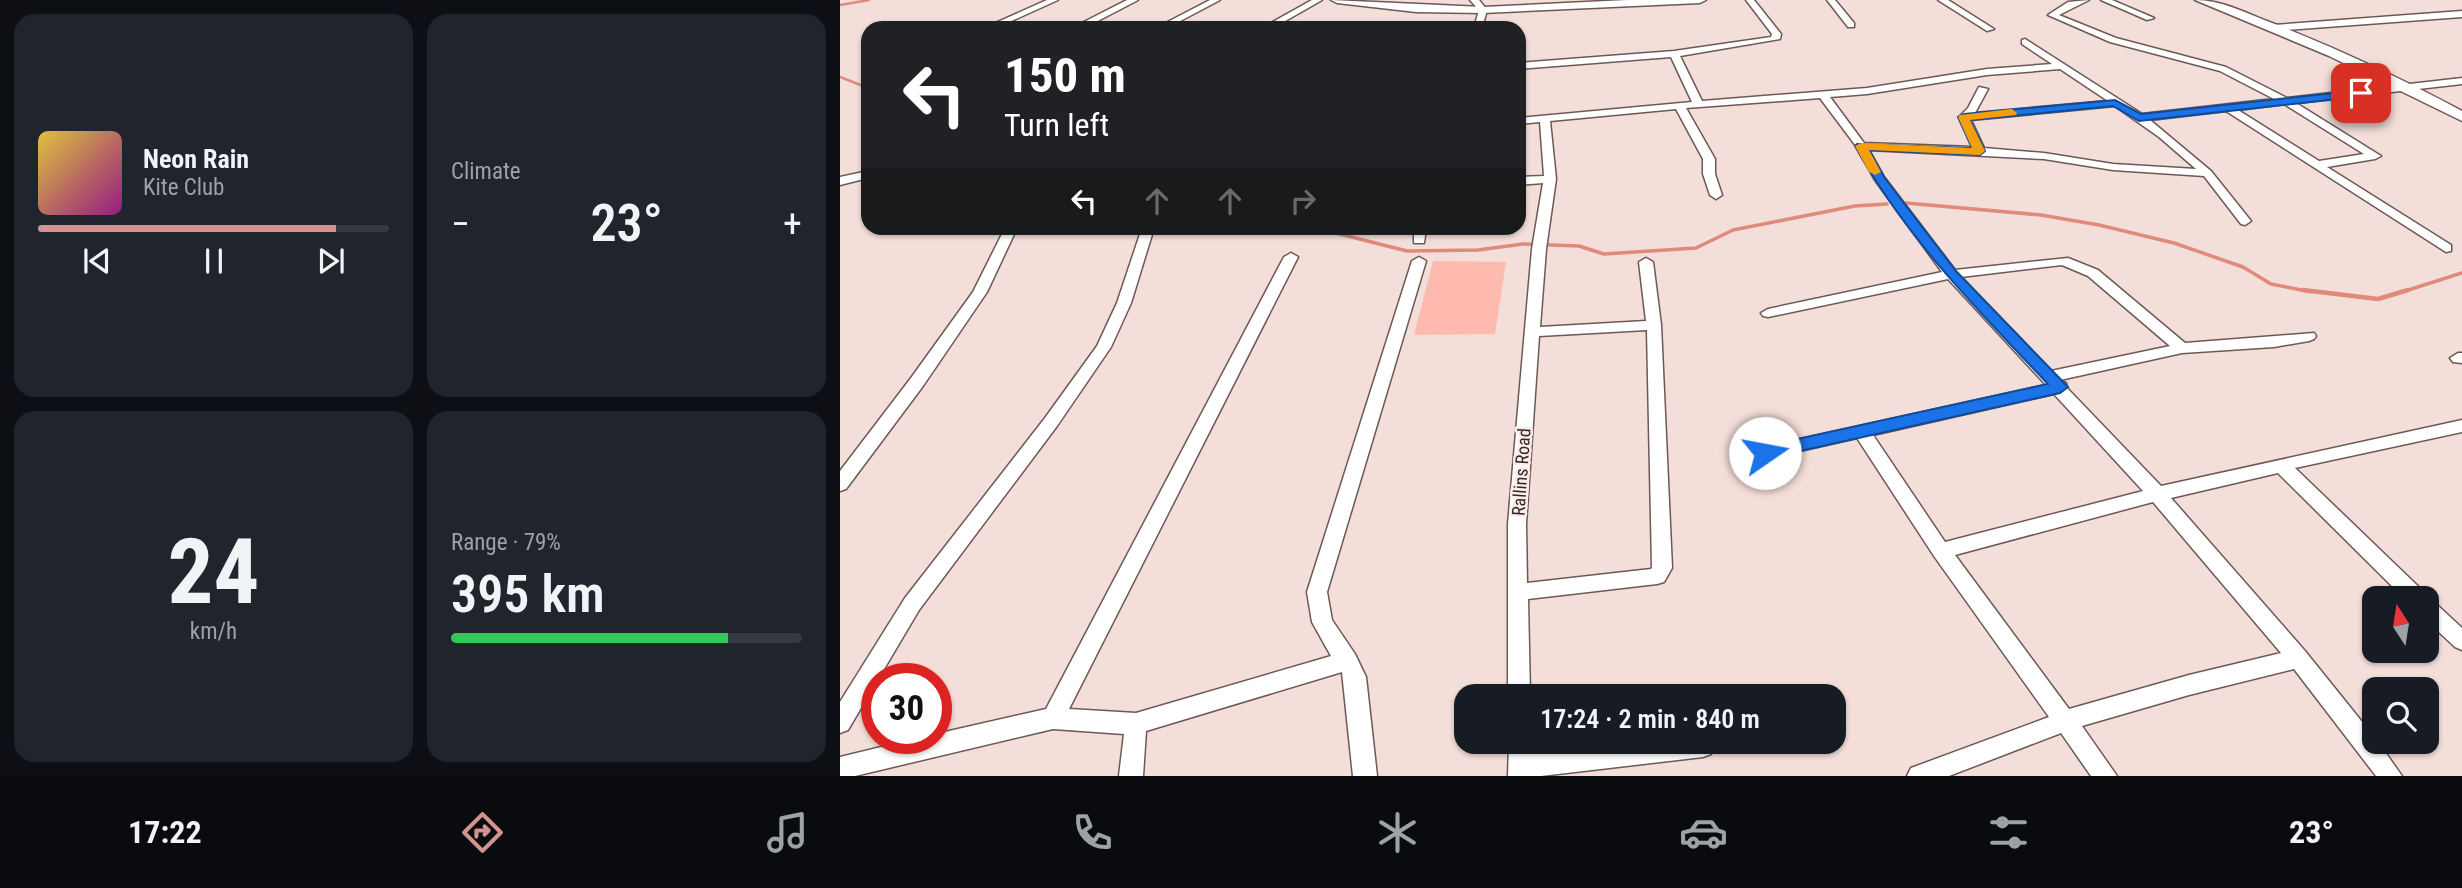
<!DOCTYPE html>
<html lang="en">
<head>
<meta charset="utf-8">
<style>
  body { margin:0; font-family:"Roboto Condensed",sans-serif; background:#20242c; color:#f1f3f6; height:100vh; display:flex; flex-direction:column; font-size:26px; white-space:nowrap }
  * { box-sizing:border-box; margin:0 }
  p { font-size:23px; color:#9ea1a6 }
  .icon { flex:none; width:38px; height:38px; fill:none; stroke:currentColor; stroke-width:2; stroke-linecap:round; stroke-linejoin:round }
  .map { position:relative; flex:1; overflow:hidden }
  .side { display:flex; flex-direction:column; gap:14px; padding:14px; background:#0d0f14; width:840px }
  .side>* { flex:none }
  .top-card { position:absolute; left:21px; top:21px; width:665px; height:214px; border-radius:21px; box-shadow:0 2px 5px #0004; background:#202124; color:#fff; overflow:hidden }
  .needle { width:46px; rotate:348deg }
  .buttons { position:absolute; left:1522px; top:586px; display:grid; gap:14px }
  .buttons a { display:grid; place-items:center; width:77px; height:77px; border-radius:14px; background:#171b24; box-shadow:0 2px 5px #0004; font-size:35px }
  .speed { position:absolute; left:21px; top:663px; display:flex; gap:14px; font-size:35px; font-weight:700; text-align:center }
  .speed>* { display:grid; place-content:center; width:91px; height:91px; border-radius:50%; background:#171b24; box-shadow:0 2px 5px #0004; line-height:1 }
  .speed .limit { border:10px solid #d22; background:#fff; color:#111 }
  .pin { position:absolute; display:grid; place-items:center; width:60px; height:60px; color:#fff; margin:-30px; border-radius:14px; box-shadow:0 4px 10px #0006 }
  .me { position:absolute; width:77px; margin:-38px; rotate:78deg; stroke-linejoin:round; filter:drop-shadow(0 0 5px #0008) }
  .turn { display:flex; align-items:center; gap:24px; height:147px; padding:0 28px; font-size:32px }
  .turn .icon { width:91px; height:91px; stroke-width:2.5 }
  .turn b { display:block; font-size:49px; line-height:60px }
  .lanes { display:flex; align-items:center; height:66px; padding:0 28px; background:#0003; justify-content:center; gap:35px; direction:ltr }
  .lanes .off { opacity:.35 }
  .big { font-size:52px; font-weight:600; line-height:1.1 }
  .side .tile { flex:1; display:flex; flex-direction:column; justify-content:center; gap:10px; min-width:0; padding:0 24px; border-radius:21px; background:#20242c }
  .side .dial { align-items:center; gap:0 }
  .dial b { font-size:91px; line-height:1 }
  .song { display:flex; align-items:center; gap:21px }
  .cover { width:84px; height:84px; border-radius:10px; background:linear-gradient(135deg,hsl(50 70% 55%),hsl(310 70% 35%)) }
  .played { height:7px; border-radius:4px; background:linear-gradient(90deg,#d3948f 85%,#363941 85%) }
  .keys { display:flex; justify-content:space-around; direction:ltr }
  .heat { display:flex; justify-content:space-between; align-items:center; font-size:38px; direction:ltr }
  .charge { height:10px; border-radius:5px; background:linear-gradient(90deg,#34c759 79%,#363941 0) }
  .side .tiles { flex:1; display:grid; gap:14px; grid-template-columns:repeat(2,1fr) }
  .trip { position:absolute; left:614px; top:684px; width:392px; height:70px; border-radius:21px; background:#171b24; box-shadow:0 2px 5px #0004; font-weight:600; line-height:70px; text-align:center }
  .tabs { display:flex; height:112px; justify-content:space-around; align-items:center; background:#090b0e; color:#9ea1a6 }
  .tabs .icon { width:49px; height:49px }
  .tabs .current { color:#d3948f }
  .tabs b { font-size:32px; color:#f1f3f6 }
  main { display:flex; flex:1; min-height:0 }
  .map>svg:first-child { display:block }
</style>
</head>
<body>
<main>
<section class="side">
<div class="tiles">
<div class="tile">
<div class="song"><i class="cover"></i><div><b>Neon Rain</b><p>Kite Club</p></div></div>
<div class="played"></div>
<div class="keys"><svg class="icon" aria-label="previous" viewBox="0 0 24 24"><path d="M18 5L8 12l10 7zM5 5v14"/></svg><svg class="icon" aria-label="pause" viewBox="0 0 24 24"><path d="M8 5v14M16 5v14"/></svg><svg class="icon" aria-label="next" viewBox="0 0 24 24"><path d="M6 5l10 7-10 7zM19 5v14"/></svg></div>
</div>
<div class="tile"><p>Climate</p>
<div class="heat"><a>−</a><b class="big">23°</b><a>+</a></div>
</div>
<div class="tile dial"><b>24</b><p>km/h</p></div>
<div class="tile"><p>Range · 79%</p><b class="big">395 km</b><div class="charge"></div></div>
</div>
</section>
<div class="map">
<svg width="1622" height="776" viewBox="0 0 1622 776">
  <rect width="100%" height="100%" fill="#f4ded9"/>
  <!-- green -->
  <polygon fill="#febaae" points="593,261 666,262 655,334 574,335"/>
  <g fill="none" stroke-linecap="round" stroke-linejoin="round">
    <!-- stream-far2 -->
    <g stroke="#e08a7b" stroke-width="2.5">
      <polyline points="0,5 29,0"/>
      <polyline points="0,77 28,88"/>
    </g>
    <!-- stream-far1 -->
    <g stroke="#e08a7b" stroke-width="3.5">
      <polyline points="1066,203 1201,215 1259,225 1334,243 1403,267 1431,284 1472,292"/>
      <polyline points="476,228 567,251 638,250 683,244 739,246 764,254 856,248 893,230 1015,206 1047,204"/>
      <polyline points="1562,292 1622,273"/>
    </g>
    <!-- stream -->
    <polyline stroke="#e08a7b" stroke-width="4.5" points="1463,290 1538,299 1568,290"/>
    <!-- street casing -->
    <g stroke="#6c5956" stroke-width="3">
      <g id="street">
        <polygon points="207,0 218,0 156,28 144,28"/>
        <polygon points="287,0 298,0 254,23 276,28 232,28"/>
        <polygon points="370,0 380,0 327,28 316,28"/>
        <polygon points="472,0 482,0 433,28 422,28"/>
        <polygon points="630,0 639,0 647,10 642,28 634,28 639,10"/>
        <path d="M906,0H914L941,34L940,39L840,56L862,101L1027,88L1147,69L1212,64L1182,44V40L1185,39L1302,114L1434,99L1380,71L1270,42L1208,15L1228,2L1249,0L1219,15L1276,38L1386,67L1447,98L1622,78V84L1456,103L1541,156L1535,159L1487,167L1611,245V251L1606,252L1386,111L1310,120L1371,171L1411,221L1405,225L1401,224L1364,176L1273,170L1204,159L1029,150L1044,177L1115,270L1228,258L1258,270L1345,343L1474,333L1476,336L1474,339L1469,341L1434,347L1342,353L1220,380L1226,383L1227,388L1321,486L1622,420V432L1455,468L1584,592L1587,598H1564L1438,473L1331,498L1465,651L1535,738V742H1538L1562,776H1536L1454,669L1349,695L1242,726L1277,776H1251L1221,733L1109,776H1067L1071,768L1209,717L1094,556L1017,438L925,459L919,457L917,453L919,449L925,447L1206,385L1108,279L928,317L923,316L921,313L928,309L1102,272L1035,180L1016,146L980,98L846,108L875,159V174L882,195L876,199L870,195L863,174V159L836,109L710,121L716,179L706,249L700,327L806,321L799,262L806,258L813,262L821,325L832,568L824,582L817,584L688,599L690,696H668V524L692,249L703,183L679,185V177L704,176L700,122L679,124V118L852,102L831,57L679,69V63L834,51L931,37L932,34ZM1220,69L1268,101L1135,113L1148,89L1139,87L1128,108L1119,117L1133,147L1024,143L990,97L1027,94L1147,75ZM1444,104L1524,154L1479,161L1398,110ZM1275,106L1319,137L1356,169L1273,164L1204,153L1144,148L1131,120ZM1222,265L1248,276L1330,346L1211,371L1121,277ZM807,330L812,567L811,569L687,583L686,524L699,336ZM1214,394L1303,491L1105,542L1033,435ZM1313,502L1441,653L1349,675L1229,709L1115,555Z"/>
        <polygon points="987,0 995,0 1014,23 1014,27 1008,27"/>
        <polygon points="1098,0 1108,0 1154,29 1147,31"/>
        <polygon points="1261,0 1272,0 1314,18 1307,20"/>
        <polygon points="1622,11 1622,17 1434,31 1430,28 1434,25"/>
        <polygon points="28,171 28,178 0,185 0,177"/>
        <polygon points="165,228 177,228 147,292 83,386 6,489 0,491 0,471 71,378 133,292"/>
        <polygon points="302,228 314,228 291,303 271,347 217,426 79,610 8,730 0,733 0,702 65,598 205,418 257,346 277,303"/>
        <polygon points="574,228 586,228 584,243 574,243"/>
        <polygon points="451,253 458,257 229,709 296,713 491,656 472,622 467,592 572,261 579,257 586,261 487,592 492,620 515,654 526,677 537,776 513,776 502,672 306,731 303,776 279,776 284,734 213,729 15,776 0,776 0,757 78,738 96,738 96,734 206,709 444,257"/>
        <polygon points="1618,353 1622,353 1622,363 1613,362 1610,358"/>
        <polygon points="1587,599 1594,602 1622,628 1622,650 1615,647 1587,621"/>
        <polygon points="669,742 691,742 691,754 800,742 873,742 874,746 871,754 863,757 701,776 668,776"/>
      </g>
    </g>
    <!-- secondary casing -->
    <g stroke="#6c5956" stroke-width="3">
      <g id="secondary">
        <polygon points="491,0 643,7 787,0 866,0 860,3 643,13 576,12 497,3"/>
        <path d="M1355,0C1381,0 1404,12 1427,21C1494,47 1559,77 1622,111V121L1489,56Z"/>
      </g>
    </g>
    <!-- street -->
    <use href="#street" fill="#fff" fill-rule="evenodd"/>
    <!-- secondary -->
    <use href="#secondary" fill="#fff" fill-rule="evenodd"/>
  </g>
  <!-- route -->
  <path fill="#1a73e8" stroke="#114b97" stroke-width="2" d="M1521,90L1526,93L1525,96L1299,121L1273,106L1130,120L1145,151L1140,155L1029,150L1044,177L1116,271L1228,387L1220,393L925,459L919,457L916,453L919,448L925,446L1208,384C1137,310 1065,236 1015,146L1017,144L1132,148L1118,117L1124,114L1275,100L1301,114Z"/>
  <!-- slow -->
  <polygon fill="#f59e0b" points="1172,109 1177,113 1176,115 1130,120 1145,151 1140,155 1029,150 1041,172 1035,175 1029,172 1015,146 1021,143 1132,148 1118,117 1120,115"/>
  <g text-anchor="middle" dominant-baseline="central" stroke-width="5" stroke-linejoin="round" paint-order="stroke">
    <!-- street labels -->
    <g font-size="18" fill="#302827" stroke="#feece9">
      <text transform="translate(681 472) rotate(-86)">Rallins Road</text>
    </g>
  </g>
</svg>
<div class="buttons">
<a><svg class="needle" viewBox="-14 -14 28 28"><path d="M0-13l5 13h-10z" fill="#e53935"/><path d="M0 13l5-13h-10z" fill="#9ea1a6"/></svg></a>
<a><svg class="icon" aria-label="search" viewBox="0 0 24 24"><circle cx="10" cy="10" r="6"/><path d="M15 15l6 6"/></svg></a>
</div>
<div class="speed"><div class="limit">30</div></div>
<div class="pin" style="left:1521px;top:93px;background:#d93025"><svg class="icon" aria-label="arrive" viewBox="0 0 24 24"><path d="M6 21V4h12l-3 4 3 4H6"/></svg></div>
<svg class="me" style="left:925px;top:453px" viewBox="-20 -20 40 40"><circle r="19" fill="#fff"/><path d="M0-13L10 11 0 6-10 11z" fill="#1a73e8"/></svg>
<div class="trip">17:24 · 2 min · 840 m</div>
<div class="top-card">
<div class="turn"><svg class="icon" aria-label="left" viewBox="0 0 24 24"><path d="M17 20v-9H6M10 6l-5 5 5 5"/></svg><div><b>150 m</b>Turn left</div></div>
<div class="lanes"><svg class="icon" aria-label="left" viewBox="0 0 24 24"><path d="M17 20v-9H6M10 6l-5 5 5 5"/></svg><svg class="icon off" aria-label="ahead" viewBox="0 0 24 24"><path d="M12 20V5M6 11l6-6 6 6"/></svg><svg class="icon off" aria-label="ahead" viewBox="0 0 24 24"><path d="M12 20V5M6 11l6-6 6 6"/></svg><svg class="icon off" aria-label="right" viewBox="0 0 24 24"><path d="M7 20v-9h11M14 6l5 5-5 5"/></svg></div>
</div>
</div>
</main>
<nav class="tabs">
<b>17:22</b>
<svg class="icon current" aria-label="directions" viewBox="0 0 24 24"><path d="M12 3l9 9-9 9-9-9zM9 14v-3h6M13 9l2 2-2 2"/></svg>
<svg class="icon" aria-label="music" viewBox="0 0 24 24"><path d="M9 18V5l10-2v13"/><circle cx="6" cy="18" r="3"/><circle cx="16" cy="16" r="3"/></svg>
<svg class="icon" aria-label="phone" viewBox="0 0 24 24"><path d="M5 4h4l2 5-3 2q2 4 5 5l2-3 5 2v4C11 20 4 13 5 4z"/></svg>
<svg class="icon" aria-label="climate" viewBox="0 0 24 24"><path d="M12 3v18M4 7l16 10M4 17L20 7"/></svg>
<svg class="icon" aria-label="car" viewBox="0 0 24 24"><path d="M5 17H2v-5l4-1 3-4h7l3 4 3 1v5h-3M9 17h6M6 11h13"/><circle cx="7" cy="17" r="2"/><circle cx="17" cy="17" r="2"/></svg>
<svg class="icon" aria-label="filters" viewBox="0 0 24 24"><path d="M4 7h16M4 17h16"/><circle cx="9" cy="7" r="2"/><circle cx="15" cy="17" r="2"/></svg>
<b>23°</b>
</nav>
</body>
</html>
